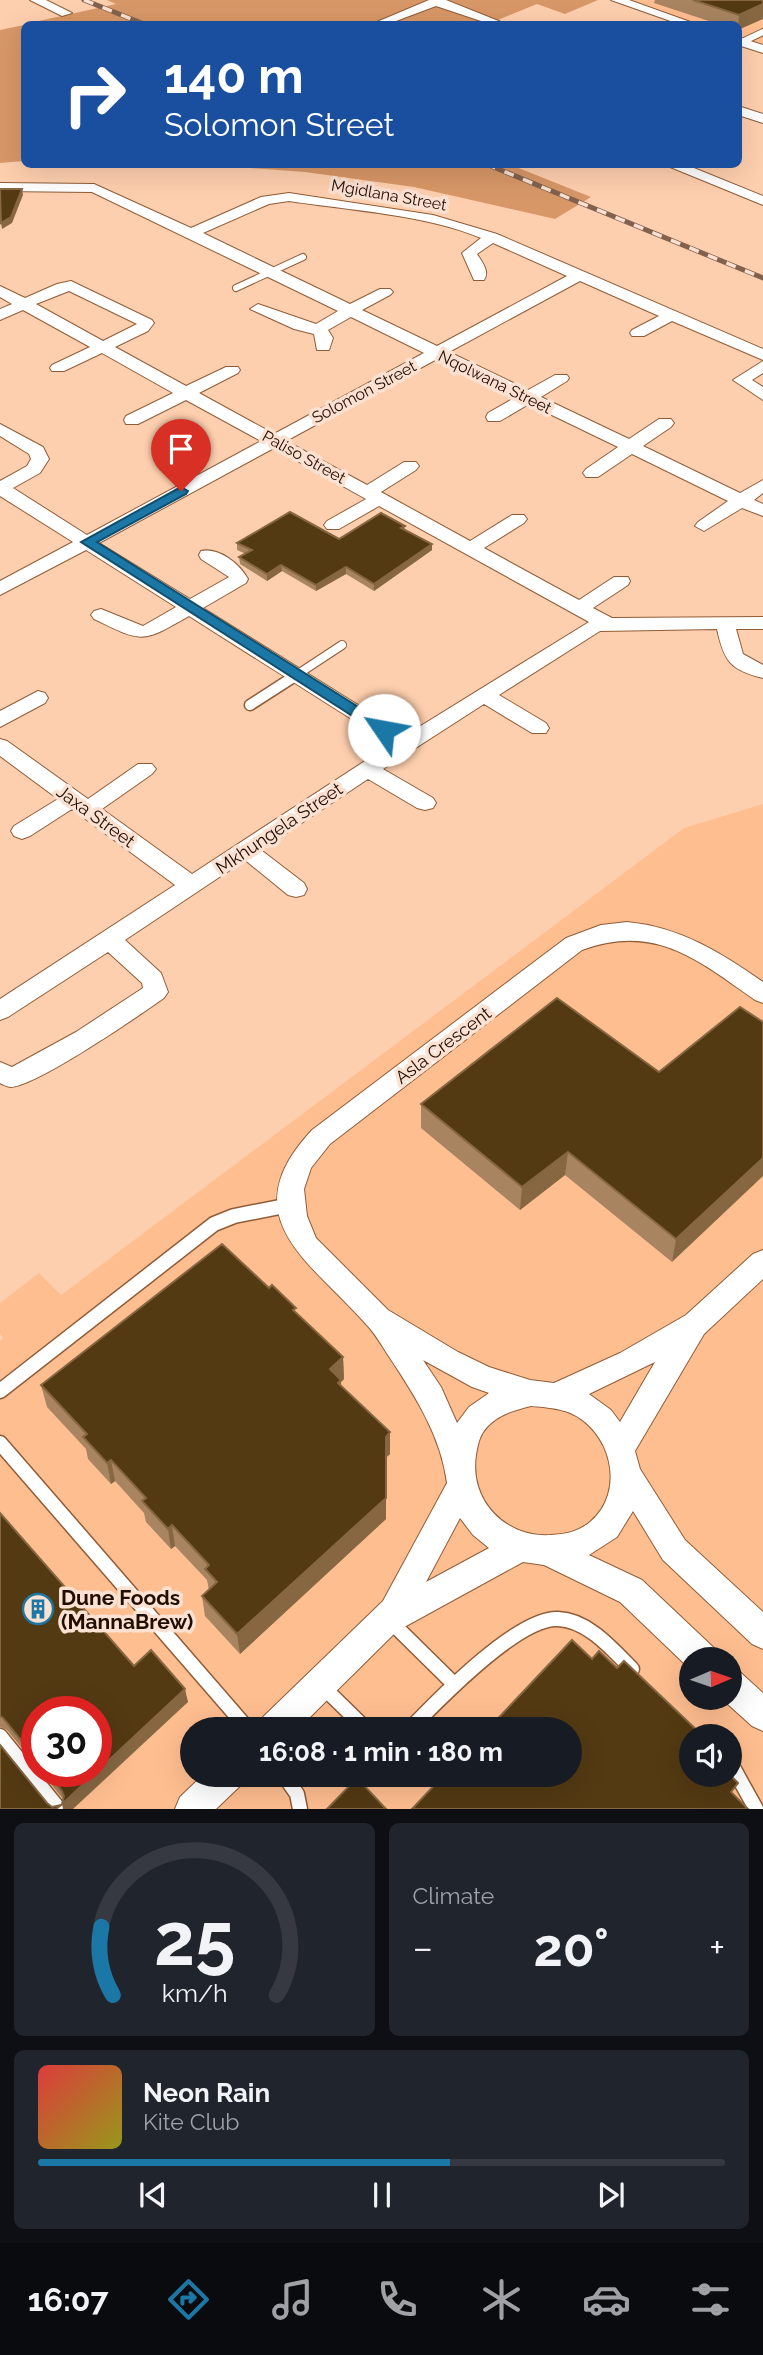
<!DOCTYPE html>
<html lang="en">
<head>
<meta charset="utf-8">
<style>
  body { margin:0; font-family:Raleway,sans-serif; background:#20242c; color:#f1f3f6; height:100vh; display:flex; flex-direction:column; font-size:26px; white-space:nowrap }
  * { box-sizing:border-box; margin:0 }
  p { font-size:23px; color:#9ea1a6 }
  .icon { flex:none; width:38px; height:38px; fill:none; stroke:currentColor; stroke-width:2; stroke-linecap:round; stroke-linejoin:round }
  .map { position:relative; height:1809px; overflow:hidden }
  .side { display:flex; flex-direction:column; gap:14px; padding:14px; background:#0d0f14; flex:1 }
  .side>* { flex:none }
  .banner { position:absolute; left:21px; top:21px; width:721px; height:147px; border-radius:10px; box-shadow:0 7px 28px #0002; background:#1a4fa0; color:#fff; overflow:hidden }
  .needle { width:46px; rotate:88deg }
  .fabs { position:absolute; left:679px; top:1647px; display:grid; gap:14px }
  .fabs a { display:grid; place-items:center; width:63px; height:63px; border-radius:50%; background:#171b24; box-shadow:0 7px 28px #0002; font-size:35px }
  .speed { position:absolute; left:21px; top:1696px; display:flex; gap:14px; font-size:35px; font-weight:700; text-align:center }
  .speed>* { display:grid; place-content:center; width:91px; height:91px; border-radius:50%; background:#171b24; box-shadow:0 7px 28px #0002; line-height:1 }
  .speed .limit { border:10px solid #d22; background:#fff; color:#111 }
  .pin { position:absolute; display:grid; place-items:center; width:60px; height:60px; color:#fff; margin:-72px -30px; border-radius:50% 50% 50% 0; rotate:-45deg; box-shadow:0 0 7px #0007 }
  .pin .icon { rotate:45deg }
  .me { position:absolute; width:77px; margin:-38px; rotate:303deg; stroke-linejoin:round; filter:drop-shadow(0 0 5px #0008) }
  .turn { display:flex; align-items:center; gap:24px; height:147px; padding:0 28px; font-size:32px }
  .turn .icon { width:91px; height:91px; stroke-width:2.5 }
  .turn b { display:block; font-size:49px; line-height:60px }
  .big { font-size:52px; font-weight:700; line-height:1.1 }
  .side .widget { flex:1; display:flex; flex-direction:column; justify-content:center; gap:10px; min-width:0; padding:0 24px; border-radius:10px; background:#20242c }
  .side .dial { align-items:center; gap:0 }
  .dial svg { height:182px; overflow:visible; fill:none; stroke:#363941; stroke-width:7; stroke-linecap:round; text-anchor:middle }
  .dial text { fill:#f1f3f6; stroke:none }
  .song { display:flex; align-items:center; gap:21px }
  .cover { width:84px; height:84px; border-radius:10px; background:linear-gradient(135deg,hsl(0 70% 55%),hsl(60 70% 35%)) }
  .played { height:7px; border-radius:4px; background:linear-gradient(90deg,#1b78a6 60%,#363941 60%) }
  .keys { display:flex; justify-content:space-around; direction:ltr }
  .heat { display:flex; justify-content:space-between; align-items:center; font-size:38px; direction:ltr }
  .side .tiles { flex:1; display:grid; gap:14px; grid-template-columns:1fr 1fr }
  .widget:last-child { grid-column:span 2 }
  .trip { position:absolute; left:180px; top:1717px; width:402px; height:70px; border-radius:35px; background:#171b24; box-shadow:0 7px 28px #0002; font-weight:700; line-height:70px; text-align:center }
  .tab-bar { display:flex; height:112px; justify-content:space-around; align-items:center; background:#090b0e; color:#9ea1a6 }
  .tab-bar .icon { width:49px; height:49px }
  .tab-bar .on { color:#1b78a6 }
  .tab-bar b { font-size:32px; color:#f1f3f6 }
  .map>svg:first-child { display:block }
</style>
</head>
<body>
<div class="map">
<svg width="763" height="1809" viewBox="0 0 763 1809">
  <rect width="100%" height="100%" fill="#fecfae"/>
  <!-- built -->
  <g fill="#ffbe90" fill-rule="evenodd">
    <polygon points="615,0 763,0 763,50 739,42 738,24 688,24"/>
    <path d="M763,804V1809H0V1341L3,1338L0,1334V1303L39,1273L61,1295L684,828ZM691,1659H730V1698H691ZM37,1712H96V1771H37ZM192,1729H570V1774H192ZM691,1736H730V1774H691Z"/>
  </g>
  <!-- green -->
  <g fill="#d89767">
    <polygon points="107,0 598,0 565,14 537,4 488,24 25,24 116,4"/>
    <polygon points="24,25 24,161 0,163 0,30"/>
    <polygon points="208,165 511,165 591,197 555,219 414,187 305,172"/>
  </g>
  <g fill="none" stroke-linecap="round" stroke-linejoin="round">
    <!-- lane-far3 casing -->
    <g stroke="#905c36" stroke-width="8">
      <g id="lane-far3">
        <polyline points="742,42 763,32"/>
        <polyline points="236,288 303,257"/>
      </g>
    </g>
    <!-- lane-far2 casing -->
    <g stroke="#905c36" stroke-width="10">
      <polyline id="lane-far2" points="292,678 342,645"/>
    </g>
    <!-- lane-far1 casing -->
    <g stroke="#905c36" stroke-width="13">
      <polyline id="lane-far1" points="250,705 295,676"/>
    </g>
    <!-- lane casing -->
    <g stroke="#905c36" stroke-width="17">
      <g id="lane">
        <polyline points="0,1391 214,1224 234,1216 290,1205"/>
        <polyline points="0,1443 248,1729"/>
        <polyline points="390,1621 454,1684"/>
        <polyline points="323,1687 366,1729"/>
        <path d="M410,1729C438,1700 518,1617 558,1619C588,1620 612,1649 632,1669"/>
        <polyline points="0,1736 59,1809"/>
        <polyline points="730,1762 756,1809"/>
        <polyline points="283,1774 297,1794 300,1809"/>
      </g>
    </g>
    <!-- street casing -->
    <g stroke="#905c36" stroke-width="2">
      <g id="street">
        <polygon points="30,0 46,0 72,13 62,16"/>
        <polygon points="429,0 446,0 506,24 490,24 436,6 388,24 372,24"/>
        <polygon points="611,0 629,0 696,24 679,24"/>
        <polygon points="738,37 763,45 763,53 738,45"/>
        <polygon points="738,106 763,114 763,123 738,115"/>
        <polygon points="663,164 684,164 763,196 763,205"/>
        <path d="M0,183L94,184L191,228L261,197L289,193L433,215L497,234L763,349V360L672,321L644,336H632L630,333L632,330L659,316L580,281L449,352L528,390L555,375H567L569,378L567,381L541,397L629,439L659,419H671L674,423L671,427L643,446L740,493L763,480V493L754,500L763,504V516L742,508L704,531L695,526L698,522L728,501L632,454L598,477H586L583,473L586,469L618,447L529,404L500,421H488L486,417L488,413L516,397L437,359L286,441L367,485L404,462H416L419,466L416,470L381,492L470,541L512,515H524L527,519L524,523L484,548L579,600L614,577H628L630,581L628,585L593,608L612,618L763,617V629H736L743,654L763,665V678C730,670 724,661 717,629L600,631L499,695L546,723L549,728L546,733H532L484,704L383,769L433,798L436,803L433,808L425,810L417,808L368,779L261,850L304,883L307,889L304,895L296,897L288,895L245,860L125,940L161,973L168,992L164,998C140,1015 34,1088 10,1087C9,1087 1,1084 0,1083V1062L12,1067L76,1032L143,988L142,983L108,952L8,1017L0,1020V999L175,885L72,809L30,836L22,839L14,836L11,831L14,826L58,799L0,756V739L7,741L88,799L138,764H152L156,769L152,774L102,809L192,874L391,744L189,616C142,643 143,643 94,619L91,615L94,611L101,609L143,626L176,607L86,550L0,595V581L73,542L0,496V481L27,466L31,459L29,454L0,436V424L43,447L49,459L40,473L13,488L87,535L261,441L186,400L138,424H126L124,420L126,416L173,393L102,353L64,371H52L50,368L52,365L90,347L23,310L0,320V309L12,304L0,297V286L25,298L57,284L71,281L152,320L154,323L148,331L115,347L186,386L226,367H238L240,370L238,373L199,393L274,434L424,353L351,317L328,330L333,338L329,350H317L314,334L294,329L250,309L258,304L316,324L338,311L92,192L0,191ZM289,201C348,210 427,215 481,238L462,253L474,280H484C490,271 482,262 477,254L493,243L567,276L437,346L362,310L390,295L393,292L390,289H380L350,304L203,233L269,204ZM69,291L137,324L103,341L36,304ZM274,448L366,499L327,521L324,525L327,529H339L379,506L589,622L406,735L203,608L246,583L248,579C240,564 219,547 201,551L199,555L201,559L229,577L190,599L99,543Z"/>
        <polygon points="763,361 763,373 752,380 763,387 763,400 733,380"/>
        <polygon points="38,691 45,693 48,698 45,703 0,727 0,711"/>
        <path d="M627,922C680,927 720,952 763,982V1003L755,1000C698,960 655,923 582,950L330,1144L311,1168L304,1189L307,1216L316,1238L388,1310L458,1352L489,1367L530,1380L554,1383L620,1353L686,1315L753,1254L763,1250V1279L704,1334L635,1451L640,1469L685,1540L763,1612V1649L752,1644L663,1560L633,1511L617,1537L589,1555L642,1580L714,1648L719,1659H691V1670L620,1602L544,1565L523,1562L397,1631L298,1729H259L263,1717L383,1601L447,1483C441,1436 415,1396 390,1358C382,1346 375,1333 365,1323C309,1260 231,1217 312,1130L566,938L601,925ZM423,1360L472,1387L489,1393L469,1407L457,1423L441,1387ZM655,1362L620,1422L611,1410L589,1394ZM531,1406C543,1407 556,1408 568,1412C611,1429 627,1491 590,1522C578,1532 566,1534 551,1535C505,1538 469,1500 476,1455C478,1443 480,1434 488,1426C500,1414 515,1410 531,1406ZM460,1518L473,1535L489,1548L426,1582Z"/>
        <polygon points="730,1668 741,1673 763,1693 763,1731 752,1726 721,1698 730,1698"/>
        <polygon points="204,1774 244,1774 240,1786 216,1809 175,1809 180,1797"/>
      </g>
    </g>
    <!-- lane-far3 -->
    <use href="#lane-far3" stroke="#fff" stroke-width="6"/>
    <!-- lane-far2 -->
    <use href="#lane-far2" stroke="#fff" stroke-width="8"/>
    <!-- lane-far1 -->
    <use href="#lane-far1" stroke="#fff" stroke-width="10"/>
    <!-- lane -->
    <use href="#lane" stroke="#fff" stroke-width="14"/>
    <!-- street -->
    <use href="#street" fill="#fff" fill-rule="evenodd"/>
    <!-- rail casing -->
    <g stroke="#82624d" stroke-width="5">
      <g id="rail">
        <polyline points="84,0 144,24"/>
        <polyline points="486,164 763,278"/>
      </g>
    </g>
    <!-- rail -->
    <use href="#rail" stroke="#fae1d1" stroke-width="3.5" stroke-dasharray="10" stroke-linecap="butt"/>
  </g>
  <!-- wall -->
  <g fill="#a88460">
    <polygon points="655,0 763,0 738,24 718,24 654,3"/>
    <polygon points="405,526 405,530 432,550 374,591 346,574 316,591 282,571 267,581 240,564 239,557 246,554 237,550 237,543 339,539"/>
    <polygon points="740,1007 672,1262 565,1175 520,1210 421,1128 421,1104 659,1072"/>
    <polygon points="297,1313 343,1357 344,1379 341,1382 341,1387 390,1432 390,1454 386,1458 386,1519 240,1654 205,1616 202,1596 209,1590 207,1580 175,1546 171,1549 146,1522 144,1513 115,1481 111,1484 88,1459 86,1449 47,1407 41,1385"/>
    <polygon points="0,1513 134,1666 188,1702 63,1799 41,1771 96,1771 37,1712 37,1766 7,1730 0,1727"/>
  </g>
  <!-- shaded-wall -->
  <g fill="#866742">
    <polygon points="763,4 763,19 738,30 739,15"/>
    <polygon points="22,189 23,195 12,223 2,229 1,223"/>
    <polygon points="432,544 432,550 374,591 374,584"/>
    <polygon points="281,565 282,571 267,581 267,574"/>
    <polygon points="346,567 346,574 316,591 316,585"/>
    <polygon points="568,1152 565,1175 520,1210 522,1187"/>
    <polygon points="763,1158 763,1176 672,1262 676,1239"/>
    <polygon points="343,1357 344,1379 341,1382 342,1402 330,1369"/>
    <polygon points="390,1432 390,1454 385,1458 386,1437"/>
    <polygon points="111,1460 115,1481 111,1484 107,1463"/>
    <polygon points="386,1498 386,1519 240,1654 237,1634"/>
    <polygon points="172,1525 175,1546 171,1549 168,1529"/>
    <polygon points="185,1689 188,1702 73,1809 63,1809 62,1804"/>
  </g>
  <!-- building -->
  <g fill="#533a13" stroke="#866742" stroke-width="2">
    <polygon points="693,0 763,0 763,4 739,15"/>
    <polygon points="0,189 22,189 11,217 1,223"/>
    <polygon points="290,512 339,539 381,513 405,526 401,528 432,544 374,584 346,567 316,585 281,565 267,574 239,557 252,550 237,543"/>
    <polygon points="557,998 659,1072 740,1007 763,1022 763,1158 676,1239 568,1152 522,1187 421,1104"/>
    <polygon points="222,1244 269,1288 272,1285 296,1308 293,1310 343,1357 330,1369 341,1380 338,1383 390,1432 386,1437 386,1498 237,1634 202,1596 217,1582 205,1569 209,1565 172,1525 168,1529 142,1501 146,1498 111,1460 107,1463 83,1437 87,1434 41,1385"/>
    <polygon points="0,1513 134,1666 151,1650 185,1689 62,1804 64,1796 62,1791 46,1771 96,1771 96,1712 37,1712 37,1760 3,1718 0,1716"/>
    <polygon points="572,1640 592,1659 599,1651 617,1668 624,1661 703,1736 691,1736 691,1774 729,1774 738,1783 731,1792 748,1809 412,1809 445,1774 570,1774 570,1729 488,1729"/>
    <polygon points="0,1745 47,1803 52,1807 61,1805 56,1809 0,1809"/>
    <polygon points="357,1778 386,1809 327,1809"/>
  </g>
  <!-- route -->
  <polygon fill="#1b78a6" stroke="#124e6c" stroke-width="2" points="181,487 188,491 186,494 97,542 390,727 392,730 390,733 379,733 81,542"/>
  <!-- icons -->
  <defs>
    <g id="building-ring" transform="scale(1.575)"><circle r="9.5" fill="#fae1d1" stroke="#1b78a6" stroke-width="1.5"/><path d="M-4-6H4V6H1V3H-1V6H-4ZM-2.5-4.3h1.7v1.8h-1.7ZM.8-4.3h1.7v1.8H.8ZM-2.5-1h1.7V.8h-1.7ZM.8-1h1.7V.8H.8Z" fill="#1b78a6"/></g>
  </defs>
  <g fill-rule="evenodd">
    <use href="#building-ring" x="38" y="1609"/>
  </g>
  <g text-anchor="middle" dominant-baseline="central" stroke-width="7" stroke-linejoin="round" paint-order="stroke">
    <!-- far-street labels -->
    <g font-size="16" fill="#210d01" stroke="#fae1d1">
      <text transform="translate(389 195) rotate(10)">Mgidlana Street</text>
      <text transform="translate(495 382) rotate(26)">Nqolwana Street</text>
      <text transform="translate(364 392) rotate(-28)">Solomon Street</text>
      <text transform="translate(304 457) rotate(29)">Paliso Street</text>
    </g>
    <!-- street labels -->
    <g font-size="18" fill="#210d01" stroke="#fae1d1">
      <text transform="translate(96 816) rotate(36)">Jaxa Street</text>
      <text transform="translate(279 828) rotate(-34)">Mkhungela Street</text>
      <text transform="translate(443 1045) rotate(-37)">Asla Crescent</text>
    </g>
    <!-- near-poi labels -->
    <g font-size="21" font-weight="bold" fill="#210d01" stroke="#fae1d1" text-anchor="start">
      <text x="61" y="1597">Dune Foods<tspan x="61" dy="24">(MannaBrew)</tspan></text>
    </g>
  </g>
</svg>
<div class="fabs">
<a><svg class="needle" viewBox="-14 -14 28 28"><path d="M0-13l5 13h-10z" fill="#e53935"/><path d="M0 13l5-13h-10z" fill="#9ea1a6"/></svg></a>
<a><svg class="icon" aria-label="sound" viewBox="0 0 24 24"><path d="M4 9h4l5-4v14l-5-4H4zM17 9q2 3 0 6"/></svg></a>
</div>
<div class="speed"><div class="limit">30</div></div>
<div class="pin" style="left:181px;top:491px;background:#d93025"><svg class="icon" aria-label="arrive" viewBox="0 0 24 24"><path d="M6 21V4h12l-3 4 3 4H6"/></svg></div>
<svg class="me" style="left:384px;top:730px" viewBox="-20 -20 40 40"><circle r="19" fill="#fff"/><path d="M0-13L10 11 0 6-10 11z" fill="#1b78a6"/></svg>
<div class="trip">16:08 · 1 min · 180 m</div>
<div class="banner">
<div class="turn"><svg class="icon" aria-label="right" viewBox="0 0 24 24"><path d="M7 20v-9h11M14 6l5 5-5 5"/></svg><div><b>140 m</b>Solomon Street</div></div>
</div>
</div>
<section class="side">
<div class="tiles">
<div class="widget dial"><svg viewBox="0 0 100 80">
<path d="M14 69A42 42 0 1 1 86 69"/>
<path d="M14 69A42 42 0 0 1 9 39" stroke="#1b78a6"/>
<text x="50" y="56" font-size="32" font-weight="700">25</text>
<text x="50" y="72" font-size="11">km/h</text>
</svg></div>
<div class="widget"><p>Climate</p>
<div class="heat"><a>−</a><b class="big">20°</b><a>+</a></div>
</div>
<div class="widget">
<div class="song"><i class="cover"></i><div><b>Neon Rain</b><p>Kite Club</p></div></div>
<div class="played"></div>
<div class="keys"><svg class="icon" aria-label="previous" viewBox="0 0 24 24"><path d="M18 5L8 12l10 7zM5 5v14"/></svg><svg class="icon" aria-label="pause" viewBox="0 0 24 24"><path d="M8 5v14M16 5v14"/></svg><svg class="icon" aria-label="next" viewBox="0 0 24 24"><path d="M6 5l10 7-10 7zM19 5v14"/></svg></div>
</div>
</div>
</section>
<nav class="tab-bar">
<b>16:07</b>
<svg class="icon on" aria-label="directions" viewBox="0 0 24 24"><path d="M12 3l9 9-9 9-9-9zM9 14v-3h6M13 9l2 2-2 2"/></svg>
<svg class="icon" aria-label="music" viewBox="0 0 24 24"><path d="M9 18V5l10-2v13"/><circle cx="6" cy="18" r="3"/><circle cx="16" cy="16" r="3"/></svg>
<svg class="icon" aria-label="phone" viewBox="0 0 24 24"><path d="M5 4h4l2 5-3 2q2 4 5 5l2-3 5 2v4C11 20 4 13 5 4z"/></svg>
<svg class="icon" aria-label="climate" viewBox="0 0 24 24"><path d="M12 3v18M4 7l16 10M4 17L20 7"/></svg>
<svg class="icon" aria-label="car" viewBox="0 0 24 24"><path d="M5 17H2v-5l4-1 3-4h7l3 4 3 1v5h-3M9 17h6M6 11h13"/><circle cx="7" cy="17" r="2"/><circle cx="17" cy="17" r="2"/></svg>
<svg class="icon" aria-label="filters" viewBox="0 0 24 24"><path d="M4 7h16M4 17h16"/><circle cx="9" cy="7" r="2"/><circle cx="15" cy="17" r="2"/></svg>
</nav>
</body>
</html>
